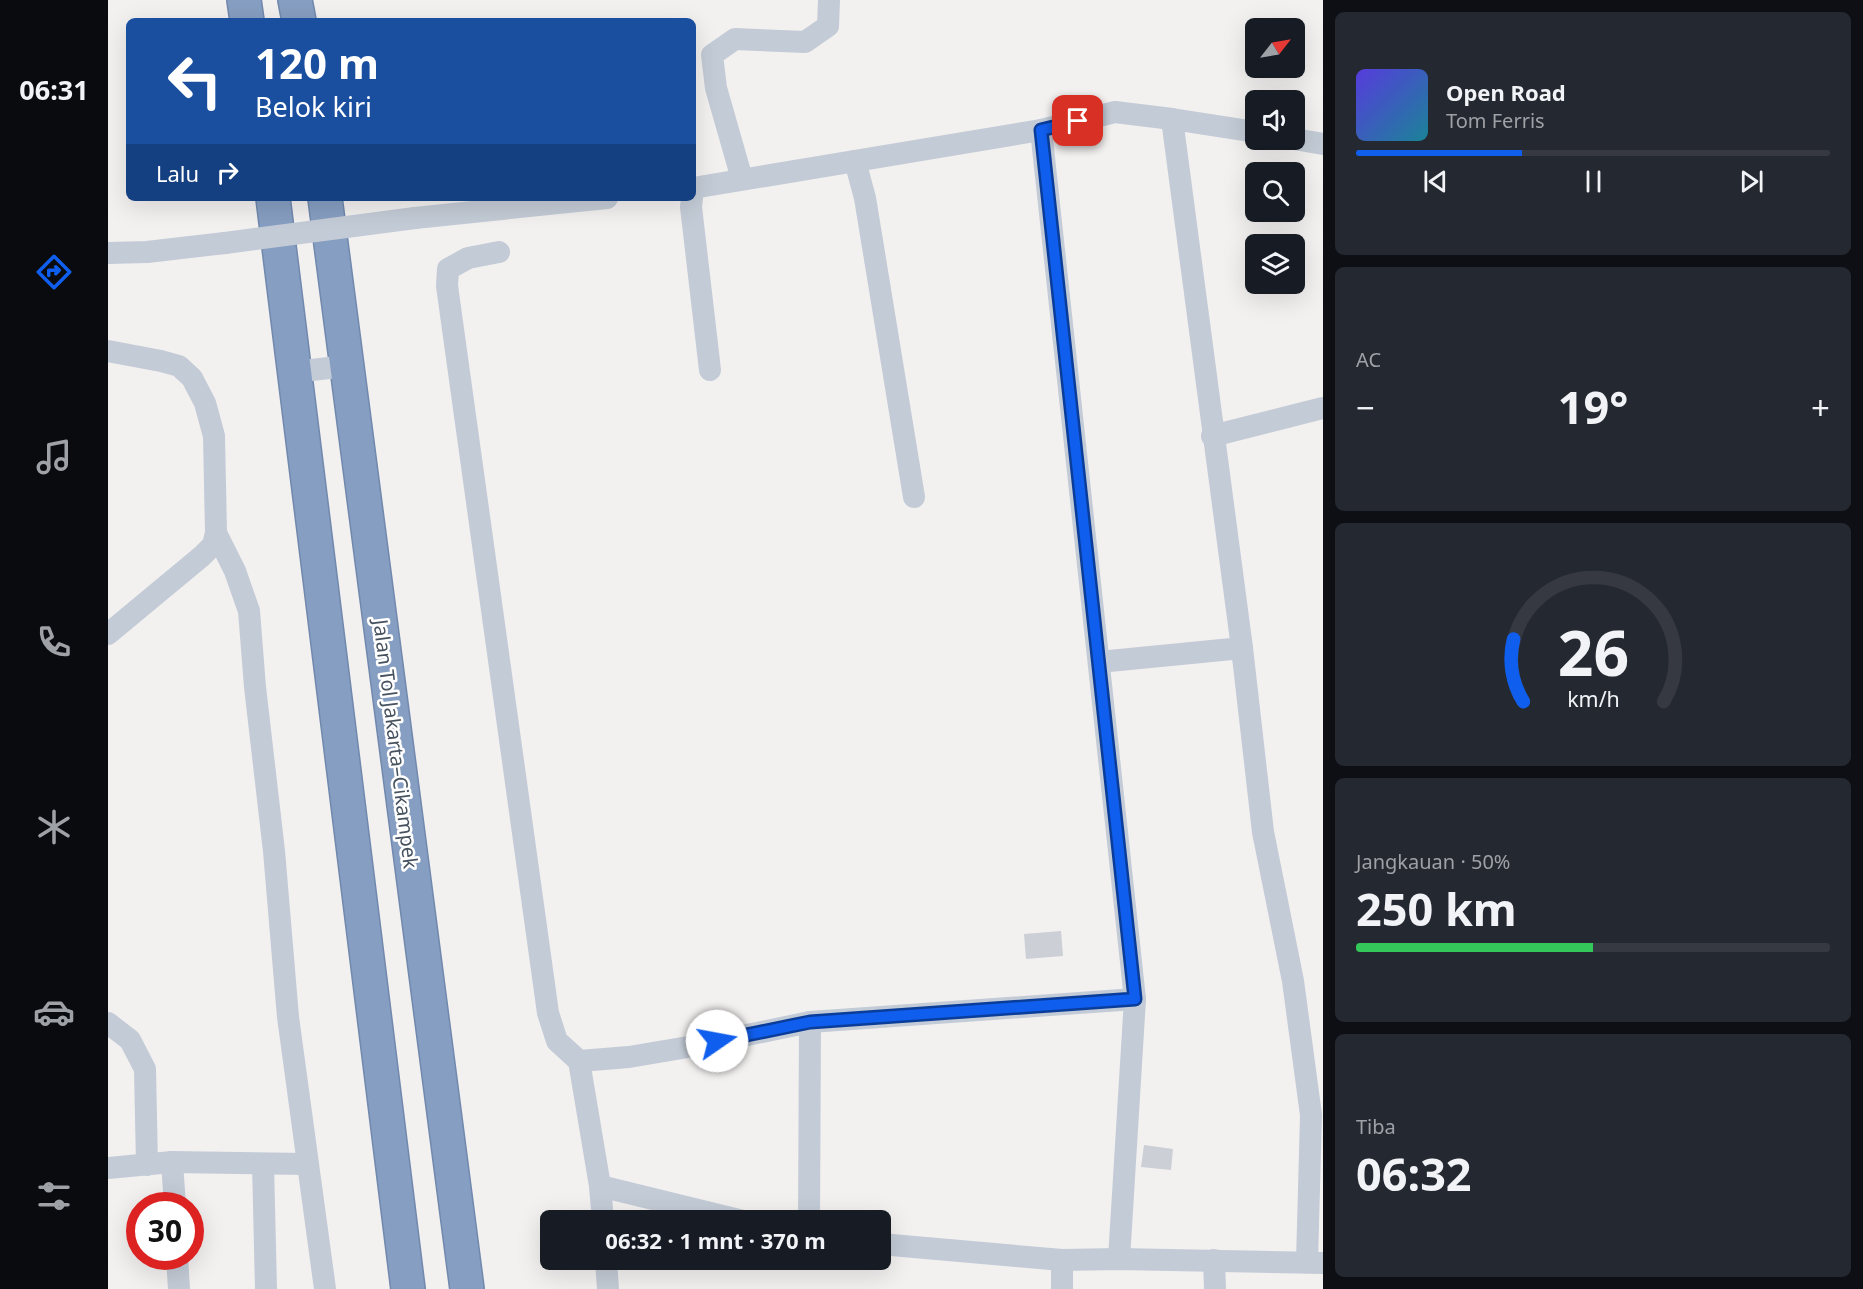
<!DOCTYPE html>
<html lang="id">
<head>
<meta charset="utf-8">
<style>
  body { margin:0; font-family:"Noto Sans",sans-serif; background:#242831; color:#f1f3f6; height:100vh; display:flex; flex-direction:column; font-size:22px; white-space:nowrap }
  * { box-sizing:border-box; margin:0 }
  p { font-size:20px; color:#9ea1a6 }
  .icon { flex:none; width:33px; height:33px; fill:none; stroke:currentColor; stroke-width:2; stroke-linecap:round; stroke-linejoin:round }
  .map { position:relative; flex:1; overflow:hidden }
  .side { display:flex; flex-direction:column; gap:12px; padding:12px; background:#0d0f14; width:540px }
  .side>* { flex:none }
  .banner { position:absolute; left:18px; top:18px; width:570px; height:183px; border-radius:9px; box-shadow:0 6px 24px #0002; background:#1a4fa0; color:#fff; overflow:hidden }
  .needle { width:39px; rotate:59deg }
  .tools { position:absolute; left:1137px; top:18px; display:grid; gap:12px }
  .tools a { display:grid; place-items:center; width:60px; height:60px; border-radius:9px; background:#171b24; box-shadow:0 6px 24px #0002; font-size:30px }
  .speed { position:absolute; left:18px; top:1192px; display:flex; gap:12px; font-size:30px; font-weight:700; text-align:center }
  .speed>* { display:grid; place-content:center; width:78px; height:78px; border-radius:50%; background:#171b24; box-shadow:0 6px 24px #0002; line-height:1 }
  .speed .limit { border:9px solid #d22; background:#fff; color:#111 }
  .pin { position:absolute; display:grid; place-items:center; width:51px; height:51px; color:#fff; margin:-26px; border-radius:12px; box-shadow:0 3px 9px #0006 }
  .me { position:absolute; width:66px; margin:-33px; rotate:78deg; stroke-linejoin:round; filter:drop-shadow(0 0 4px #0008) }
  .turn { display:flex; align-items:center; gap:21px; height:126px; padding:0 30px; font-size:27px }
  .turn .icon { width:78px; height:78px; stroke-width:2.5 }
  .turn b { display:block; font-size:42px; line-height:51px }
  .then { display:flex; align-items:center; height:57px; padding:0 30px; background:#0003; gap:12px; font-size:22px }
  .big { font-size:45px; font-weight:700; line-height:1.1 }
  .side .widget { flex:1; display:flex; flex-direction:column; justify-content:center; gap:9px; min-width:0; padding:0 21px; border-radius:9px; background:#242831 }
  .side .dial { align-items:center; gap:0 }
  .dial svg { height:156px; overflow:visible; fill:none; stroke:#363941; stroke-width:7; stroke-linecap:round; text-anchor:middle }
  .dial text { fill:#f1f3f6; stroke:none }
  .song { display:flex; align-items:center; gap:18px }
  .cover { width:72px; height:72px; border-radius:9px; background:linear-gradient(135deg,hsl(250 70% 55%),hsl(190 70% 35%)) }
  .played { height:6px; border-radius:3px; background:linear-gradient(90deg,#105eed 35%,#363941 35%) }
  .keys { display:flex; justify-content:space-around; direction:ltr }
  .heat { display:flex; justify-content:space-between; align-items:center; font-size:33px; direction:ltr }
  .charge { height:9px; border-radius:4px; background:linear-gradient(90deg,#34c759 50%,#363941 0) }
  .trip { position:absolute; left:432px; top:1210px; width:351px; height:60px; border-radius:9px; background:#171b24; box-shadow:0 6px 24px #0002; font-weight:700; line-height:60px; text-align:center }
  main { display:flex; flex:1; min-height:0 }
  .tab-bar { display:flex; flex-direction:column; width:108px; justify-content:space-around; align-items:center; background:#090b0e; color:#9ea1a6 }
  .tab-bar .icon { width:42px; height:42px }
  .tab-bar .current { color:#105eed }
  .tab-bar b { font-size:27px; color:#f1f3f6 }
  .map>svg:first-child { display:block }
</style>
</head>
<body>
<main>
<nav class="tab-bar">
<b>06:31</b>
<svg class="icon current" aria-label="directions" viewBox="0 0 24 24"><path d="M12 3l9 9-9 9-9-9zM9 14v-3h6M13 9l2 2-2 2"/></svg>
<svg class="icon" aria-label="music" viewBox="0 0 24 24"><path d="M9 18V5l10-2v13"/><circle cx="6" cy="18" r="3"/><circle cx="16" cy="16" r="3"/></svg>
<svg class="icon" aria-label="phone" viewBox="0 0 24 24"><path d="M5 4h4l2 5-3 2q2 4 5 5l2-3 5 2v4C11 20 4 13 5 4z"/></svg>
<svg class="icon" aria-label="climate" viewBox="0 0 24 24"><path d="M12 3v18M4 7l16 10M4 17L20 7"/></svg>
<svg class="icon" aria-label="car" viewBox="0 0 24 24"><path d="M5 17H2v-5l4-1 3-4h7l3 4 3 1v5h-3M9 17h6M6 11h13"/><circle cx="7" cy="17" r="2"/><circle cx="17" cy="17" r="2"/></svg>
<svg class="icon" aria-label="filters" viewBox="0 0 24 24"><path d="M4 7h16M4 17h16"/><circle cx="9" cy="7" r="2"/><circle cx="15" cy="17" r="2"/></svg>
</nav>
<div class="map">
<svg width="1215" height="1289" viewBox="0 0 1215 1289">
  <rect width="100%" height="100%" fill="#f3f0f0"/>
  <!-- building -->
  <g fill="#cccfd5">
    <polygon points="953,931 955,956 918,959 916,934"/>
    <polygon points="1036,1145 1065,1149 1063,1170 1033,1167"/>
  </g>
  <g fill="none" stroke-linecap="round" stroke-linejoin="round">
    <!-- highway casing -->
    <g stroke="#7189ad" stroke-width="36">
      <g id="highway">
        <polyline points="136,0 139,21"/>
        <polyline points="187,0 191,21"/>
        <polyline points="165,198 300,1289"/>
        <polyline points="217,198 359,1289"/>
      </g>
    </g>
    <!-- minor -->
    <g stroke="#c3cbd6" stroke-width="22">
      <polyline points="1064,119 1134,648 1155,832 1185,981 1203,1115 1199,1262"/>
      <polyline points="933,130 1027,999 1011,1259"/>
      <polyline points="1186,139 1215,144"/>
      <polyline points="747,161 757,198 806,497"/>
      <polyline points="634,179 608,88 604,55 627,39 697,42 720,26 721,0"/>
      <polyline points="585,188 933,130 1007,112 1064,119 1148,132"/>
      <polyline points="584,198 583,207 602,370"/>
      <polyline points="307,218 499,198"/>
      <polyline points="391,252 360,258 340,269 339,286 440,1013 449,1041 471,1061 521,1057 586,1046 702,1022 1027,999"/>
      <polyline points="0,253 39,252 117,243"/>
      <polyline points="0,351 53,361 71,366 84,378 97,403 106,436 108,533 105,545 94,556 0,634"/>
      <polyline points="187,372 238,366"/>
      <polyline points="1104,436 1215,408"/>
      <polyline points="108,533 127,571 141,611 147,687 166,851 180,1017 217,1289"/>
      <polyline points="991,662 1134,648"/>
      <polyline points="0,1023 22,1040 37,1069 39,1165"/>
      <polyline points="471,1061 492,1186 495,1221"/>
      <polyline points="64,1162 67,1206"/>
      <polyline points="155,1164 158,1289"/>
      <polyline points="0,1168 64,1162 199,1164"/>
      <polyline points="492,1186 635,1221"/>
      <polyline points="701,1221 702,1022"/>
      <polyline points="772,1244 954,1260 1011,1259 1215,1263"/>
      <polyline points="69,1257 71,1289"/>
      <polyline points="498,1260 500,1289"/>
      <polyline points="954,1260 954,1289"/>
      <polyline points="1106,1260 1107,1289"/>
    </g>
    <!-- highway -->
    <use href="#highway" stroke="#869ec1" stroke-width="33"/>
    <!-- minor-bridge -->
    <polyline stroke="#c3cbd6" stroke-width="22" points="117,243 307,218"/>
  </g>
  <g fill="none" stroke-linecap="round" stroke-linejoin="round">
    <!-- route casing -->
    <g stroke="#0a3d9a" stroke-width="15">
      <polyline id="route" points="609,1041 702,1022 1027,999 933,130 970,121"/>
    </g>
    <!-- route -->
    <use href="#route" stroke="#105eed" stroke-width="10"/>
  </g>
  <g text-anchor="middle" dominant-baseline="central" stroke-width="5" stroke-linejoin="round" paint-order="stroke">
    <!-- street labels -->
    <g font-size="20" fill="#47525f" stroke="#fff">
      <text transform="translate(288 744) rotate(83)">Jalan Tol Jakarta–Cikampek</text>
    </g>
  </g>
</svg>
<div class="tools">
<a><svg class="needle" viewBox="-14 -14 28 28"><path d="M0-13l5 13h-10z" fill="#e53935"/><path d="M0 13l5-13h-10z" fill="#9ea1a6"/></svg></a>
<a><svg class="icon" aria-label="sound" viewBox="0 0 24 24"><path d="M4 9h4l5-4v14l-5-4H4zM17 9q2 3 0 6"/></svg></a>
<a><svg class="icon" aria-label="search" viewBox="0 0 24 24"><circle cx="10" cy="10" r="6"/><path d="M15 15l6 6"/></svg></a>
<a><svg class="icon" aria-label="layers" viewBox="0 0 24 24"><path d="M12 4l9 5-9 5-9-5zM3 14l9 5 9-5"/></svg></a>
</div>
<div class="speed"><div class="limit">30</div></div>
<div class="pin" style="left:970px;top:121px;background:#d93025"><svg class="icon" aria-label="arrive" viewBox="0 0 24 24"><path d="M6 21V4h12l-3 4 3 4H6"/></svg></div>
<svg class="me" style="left:609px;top:1041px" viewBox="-20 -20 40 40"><circle r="19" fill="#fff"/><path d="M0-13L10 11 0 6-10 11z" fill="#105eed"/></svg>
<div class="trip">06:32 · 1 mnt · 370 m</div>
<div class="banner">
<div class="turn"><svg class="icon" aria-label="left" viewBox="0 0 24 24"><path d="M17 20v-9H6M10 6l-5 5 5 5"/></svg><div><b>120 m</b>Belok kiri</div></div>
<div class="then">Lalu<svg class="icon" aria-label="right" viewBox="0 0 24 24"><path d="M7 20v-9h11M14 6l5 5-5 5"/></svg></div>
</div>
</div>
<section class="side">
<div class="widget">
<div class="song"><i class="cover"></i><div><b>Open Road</b><p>Tom Ferris</p></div></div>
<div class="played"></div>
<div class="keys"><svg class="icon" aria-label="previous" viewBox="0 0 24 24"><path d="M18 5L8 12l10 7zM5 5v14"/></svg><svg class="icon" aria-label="pause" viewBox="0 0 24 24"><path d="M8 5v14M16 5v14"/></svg><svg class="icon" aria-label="next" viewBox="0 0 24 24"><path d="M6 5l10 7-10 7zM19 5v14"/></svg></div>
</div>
<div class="widget"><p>AC</p>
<div class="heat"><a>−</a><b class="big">19°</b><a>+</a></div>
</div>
<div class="widget dial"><svg viewBox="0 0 100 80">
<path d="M14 69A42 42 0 1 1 86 69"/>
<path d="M14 69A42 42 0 0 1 9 37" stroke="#105eed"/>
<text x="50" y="56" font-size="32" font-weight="700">26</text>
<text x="50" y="72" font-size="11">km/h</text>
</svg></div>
<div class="widget"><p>Jangkauan · 50%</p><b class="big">250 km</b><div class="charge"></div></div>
<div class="widget"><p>Tiba</p><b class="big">06:32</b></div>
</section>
</main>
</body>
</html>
